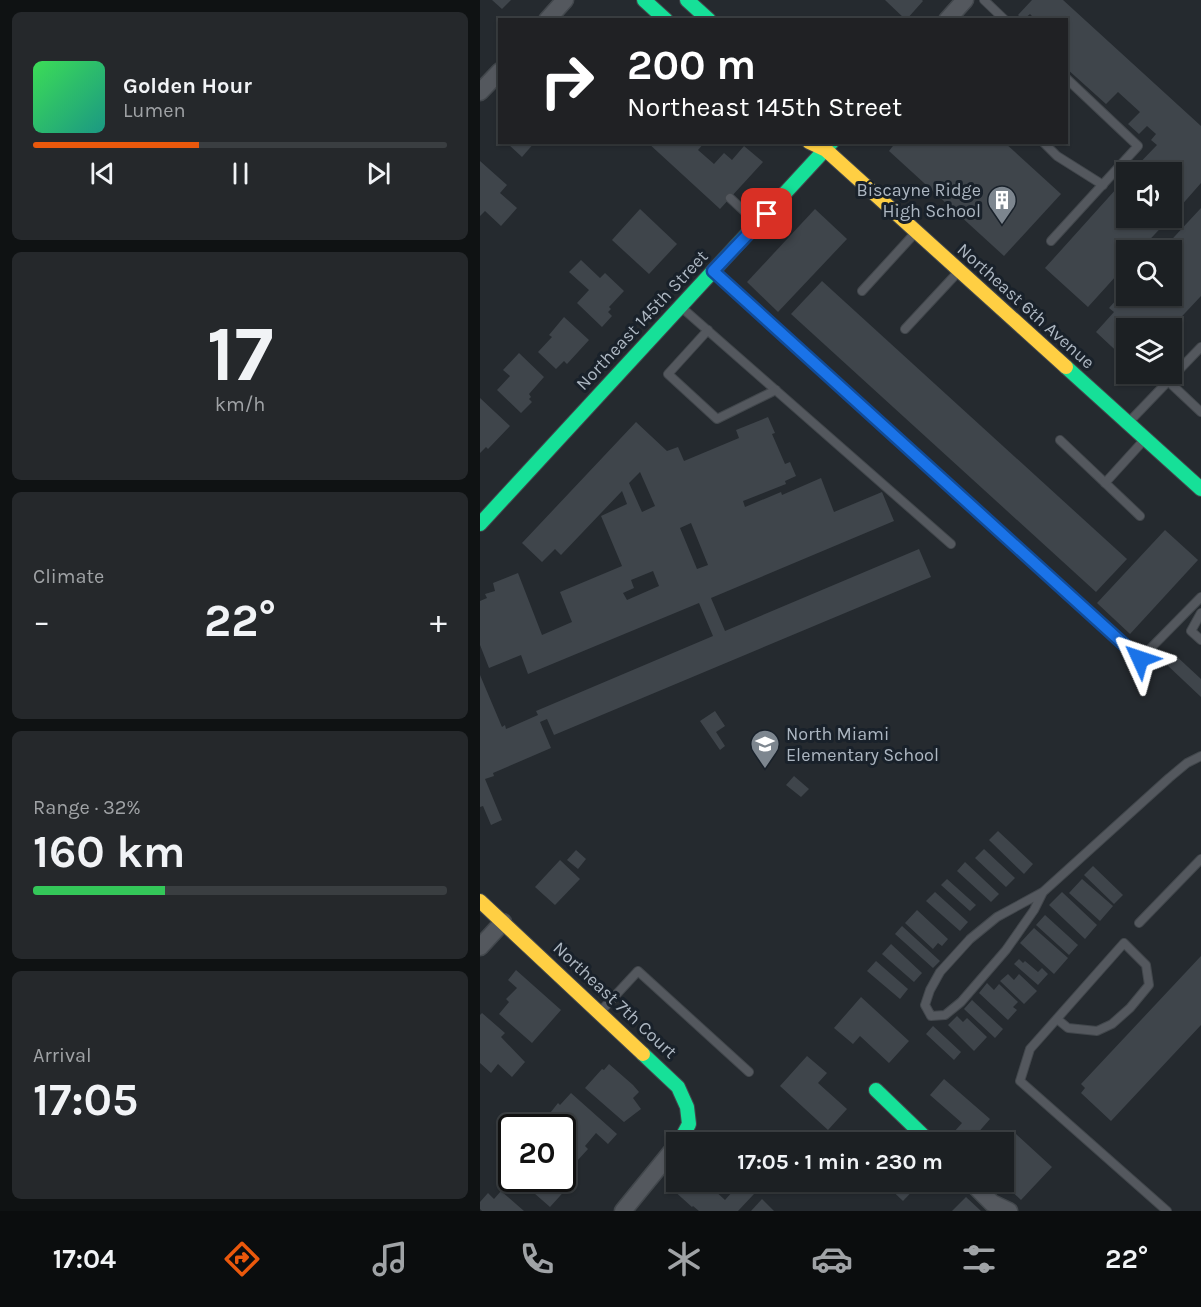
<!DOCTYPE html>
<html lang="en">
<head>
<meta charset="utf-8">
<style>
  body { margin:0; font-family:Karla,sans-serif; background:#25282b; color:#f1f3f6; height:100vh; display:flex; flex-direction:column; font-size:22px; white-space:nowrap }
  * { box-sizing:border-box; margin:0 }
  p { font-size:20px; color:#a0a3a6 }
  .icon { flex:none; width:33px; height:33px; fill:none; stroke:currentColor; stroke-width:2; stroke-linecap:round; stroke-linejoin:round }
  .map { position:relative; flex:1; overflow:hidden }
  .panel { display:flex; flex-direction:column; gap:12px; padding:12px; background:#0f1213; width:480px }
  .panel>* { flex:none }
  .top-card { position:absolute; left:18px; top:18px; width:570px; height:126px; border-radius:0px; box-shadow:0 2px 4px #0004,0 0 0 2px #3a3e41; background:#202124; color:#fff; overflow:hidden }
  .buttons { position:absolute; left:636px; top:162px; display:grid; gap:12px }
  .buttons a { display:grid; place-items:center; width:66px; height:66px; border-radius:0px; background:#1c2023; box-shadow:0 2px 4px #0004,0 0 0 2px #3a3e41; font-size:30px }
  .speed { position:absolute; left:18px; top:1114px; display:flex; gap:12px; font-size:30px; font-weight:700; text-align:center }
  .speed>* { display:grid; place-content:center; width:78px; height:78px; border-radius:50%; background:#1c2023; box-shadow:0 2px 4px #0004,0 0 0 2px #3a3e41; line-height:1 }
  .speed .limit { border:3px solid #111; border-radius:9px; background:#fff; color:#111 }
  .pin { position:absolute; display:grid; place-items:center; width:51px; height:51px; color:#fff; margin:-26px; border-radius:12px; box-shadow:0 3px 9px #0006 }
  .me { position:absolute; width:66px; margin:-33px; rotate:312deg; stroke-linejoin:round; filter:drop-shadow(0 0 4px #0008) }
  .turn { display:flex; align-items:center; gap:21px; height:126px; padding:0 30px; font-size:27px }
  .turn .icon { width:78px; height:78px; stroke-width:2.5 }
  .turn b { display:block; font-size:42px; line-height:51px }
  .big { font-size:45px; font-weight:700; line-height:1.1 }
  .panel .card { flex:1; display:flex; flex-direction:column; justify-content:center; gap:9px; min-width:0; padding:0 21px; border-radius:9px; background:#25282b }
  .panel .dial { align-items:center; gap:0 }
  .dial b { font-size:78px; line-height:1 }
  .song { display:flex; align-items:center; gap:18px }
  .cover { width:72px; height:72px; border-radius:9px; background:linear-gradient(135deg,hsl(130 70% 55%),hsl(170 70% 35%)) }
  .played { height:6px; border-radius:3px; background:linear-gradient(90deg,#ea580c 40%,#3a3e41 40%) }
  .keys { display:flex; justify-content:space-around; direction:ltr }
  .heat { display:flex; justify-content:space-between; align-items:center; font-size:33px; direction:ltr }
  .charge { height:9px; border-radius:4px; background:linear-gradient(90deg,#34c759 32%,#3a3e41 0) }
  .trip { position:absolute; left:186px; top:1132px; width:348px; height:60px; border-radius:0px; background:#1c2023; box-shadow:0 2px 4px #0004,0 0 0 2px #3a3e41; font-weight:700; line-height:60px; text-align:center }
  .tab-bar { display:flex; height:96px; justify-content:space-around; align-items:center; background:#0b0d0e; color:#a0a3a6 }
  .tab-bar .icon { width:42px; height:42px }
  .tab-bar .selected { color:#ea580c }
  .tab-bar b { font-size:27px; color:#f1f3f6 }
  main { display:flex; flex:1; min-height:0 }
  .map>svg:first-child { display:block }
</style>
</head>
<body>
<main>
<section class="panel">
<div class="card">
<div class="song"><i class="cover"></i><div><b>Golden Hour</b><p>Lumen</p></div></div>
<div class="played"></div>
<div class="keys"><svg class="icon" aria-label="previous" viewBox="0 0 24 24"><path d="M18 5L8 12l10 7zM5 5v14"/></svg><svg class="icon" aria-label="pause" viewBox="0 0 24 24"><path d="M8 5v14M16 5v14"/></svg><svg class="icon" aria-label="next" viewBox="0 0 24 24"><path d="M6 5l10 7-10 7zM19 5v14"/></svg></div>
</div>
<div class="card dial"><b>17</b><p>km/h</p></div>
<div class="card"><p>Climate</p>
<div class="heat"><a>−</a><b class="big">22°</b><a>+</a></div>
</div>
<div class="card"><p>Range · 32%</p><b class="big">160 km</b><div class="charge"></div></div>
<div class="card"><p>Arrival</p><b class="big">17:05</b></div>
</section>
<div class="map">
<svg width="721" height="1211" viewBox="0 0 721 1211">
  <rect width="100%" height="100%" fill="#252a2f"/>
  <!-- building -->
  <g fill="#3f454b" fill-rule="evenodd">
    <polygon points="12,0 31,0 22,9"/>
    <polygon points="405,0 442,0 443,1 426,20"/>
    <polygon points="552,0 583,0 721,126 721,183 692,216 692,172 651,172 677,145 671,140 676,134 667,126 659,134 648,124 660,112 638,92 626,104 586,68 586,20 556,20 550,14 543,20 538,15"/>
    <polygon points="26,142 55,142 42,157"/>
    <polygon points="167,142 225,142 218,150 234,164 244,153 252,160 264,146 283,162 240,209"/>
    <polygon points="416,142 524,142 581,194 524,256 409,151"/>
    <polygon points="0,161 27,185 20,193 37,208 21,226 5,211 0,216"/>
    <polygon points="646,178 646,218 690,218 660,250 646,250 646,265 608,307 565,268"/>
    <polygon points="721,208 721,296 691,328 646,328 646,360 616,332 634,312 629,308 646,289 646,296 692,296 692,250 682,250"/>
    <polygon points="160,209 197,244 169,274 132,240"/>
    <polygon points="335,209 367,239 298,312 267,282"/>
    <polygon points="101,260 120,278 125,273 144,291 129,307 131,309 128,312 132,316 122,327 97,303 109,290 89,272"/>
    <polygon points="342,281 647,559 616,592 311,314"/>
    <polygon points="84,317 109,340 87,364 84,361 76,369 58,352 72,337 69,335"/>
    <polygon points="39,353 64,377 49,394 51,397 49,399 52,402 41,413 17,390 30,376 23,370"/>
    <polygon points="0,398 30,426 8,449 6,447 0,453"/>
    <path d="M288,417L295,433L292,434L305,464L310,462L316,476L305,481L306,484L263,501L265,507L301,492L302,495L341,478L354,512L402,492L414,521L231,598L245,631L439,549L451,577L74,735L67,719L60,722L71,748L13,773L14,776L5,779L22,820L11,825L3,806L0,807V675L22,727L25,725L26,729L58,715L56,711L233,636L219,603L48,674L41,655L9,668L0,645V601L7,598L5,594L15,591L13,583L38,573L62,635L92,622L80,592L142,566L121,516L147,504L142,491L81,555L75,549L62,562L42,543L156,422L187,451L198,447L204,461L259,438L256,430ZM160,472L175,506L162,512L149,483ZM211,523L228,565L217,569L200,528ZM173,571L179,586L147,600L143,593L154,588L151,580Z"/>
    <polygon points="685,530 718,560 650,634 617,603"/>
    <polygon points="694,654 721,679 721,697 685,663"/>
    <polygon points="235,711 245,726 236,732 245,746 240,750 220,721"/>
    <polygon points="314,776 329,789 321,797 306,785"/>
    <polygon points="518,831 553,864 544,874 509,840"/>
    <polygon points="504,849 535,878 526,887 495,858"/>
    <polygon points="96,850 106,859 98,869 87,860"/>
    <polygon points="80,860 100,879 75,905 55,887"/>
    <polygon points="485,862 519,894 511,902 477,871"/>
    <polygon points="613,866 643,895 634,904 604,875"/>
    <polygon points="467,879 496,905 490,911 461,885"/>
    <polygon points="602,879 633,906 620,921 589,893"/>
    <polygon points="455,892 488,922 480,931 446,901"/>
    <polygon points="582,892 617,925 605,939 569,905"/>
    <polygon points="437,910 468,939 462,946 458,943 453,949 425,923"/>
    <polygon points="565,915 598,945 589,955 556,925"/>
    <polygon points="422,926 460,961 453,968 415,934"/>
    <polygon points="554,928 588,958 574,974 540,943"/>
    <polygon points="411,944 442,973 434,982 402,954"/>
    <polygon points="721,956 721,1025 631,1121 601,1093 605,1088 601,1084"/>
    <polygon points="539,959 543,963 545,961 558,972 562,968 568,974 558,985 534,964"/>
    <polygon points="396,961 428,989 420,999 387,971"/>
    <polygon points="36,970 81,1010 52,1043 19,1014 29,1002 26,999 37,988 28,980"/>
    <polygon points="528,974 534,980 539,974 557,991 544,1004 520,981"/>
    <polygon points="507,983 514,990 519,984 538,1002 533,1007 537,1010 528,1020 499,993"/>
    <polygon points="381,997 429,1041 409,1063 380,1036 373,1044 354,1028"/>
    <polygon points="492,1000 523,1029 515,1038 484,1009"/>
    <polygon points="2,1013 25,1033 21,1037 45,1062 32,1077 18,1064 11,1073 0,1063 0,1015"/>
    <polygon points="477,1016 483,1022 487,1018 507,1037 494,1051 468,1025"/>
    <polygon points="453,1026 481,1052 474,1060 446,1034"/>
    <polygon points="327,1056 347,1073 338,1083 367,1109 348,1130 300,1086"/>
    <polygon points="129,1064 153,1085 159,1092 153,1098 161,1109 144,1122 105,1088 122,1069 124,1070"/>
    <polygon points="464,1079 510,1119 489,1143 486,1143 474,1132 482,1123 450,1095"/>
    <polygon points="91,1093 137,1134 128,1144 116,1133 105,1146 108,1149 97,1161 82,1147 82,1128 67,1128 70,1124 66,1120 68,1118 67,1117 78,1103 80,1105"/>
    <polygon points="536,1134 572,1167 541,1200 522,1182 524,1182 524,1148"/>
    <polygon points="82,1162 98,1176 70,1207 46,1186 49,1182 45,1179 82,1179"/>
    <polygon points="199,1182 237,1182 232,1188 245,1200 261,1182 274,1194 258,1211 219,1211 213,1206 212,1207 192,1189"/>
    <polygon points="403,1182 441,1182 423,1201"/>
    <polygon points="21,1191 44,1211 2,1211 0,1209 0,1202 8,1193 14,1199"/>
    <polygon points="486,1197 501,1211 472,1211"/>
    <polygon points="282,1199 294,1211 271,1211"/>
  </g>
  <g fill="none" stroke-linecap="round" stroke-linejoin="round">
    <!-- lane casing -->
    <g stroke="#42474c" stroke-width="10">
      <g id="lane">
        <polyline points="504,0 525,20"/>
        <polyline points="563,142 577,156 623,185"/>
        <polyline points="250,198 277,223"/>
        <polyline points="571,241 658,146 586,78"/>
        <polyline points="234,272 660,659 721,597"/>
        <polyline points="382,291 436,232"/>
        <polyline points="201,307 471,544"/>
        <polyline points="425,329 479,271"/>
        <polyline points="228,330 188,374 237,419 296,390"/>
        <polyline points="688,381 721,412"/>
        <polyline points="648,423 721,347"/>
        <polyline points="580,440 660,516"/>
        <polyline points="625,483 665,439"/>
        <polyline points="721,613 711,631 721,640"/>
        <polyline points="563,892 554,910 526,950 481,1002 465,1015 451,1016 445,1005 450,990 460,972 490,939 517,917 563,892 689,778 707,763 721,756"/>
        <polyline points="659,923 721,859"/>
        <polyline points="120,1012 158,971 269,1072"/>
        <polyline points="577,1019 588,1028 617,1031 632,1024 650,1008 669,985 666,965 644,943 550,1049 540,1081 687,1211"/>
      </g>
    </g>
    <!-- street casing -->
    <g stroke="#42474c" stroke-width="19">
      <g id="street">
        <polyline points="67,20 85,0"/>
        <polyline points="467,20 485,0"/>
        <polyline points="0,92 20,71"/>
        <polyline points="0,947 23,922"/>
        <polyline points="491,1182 512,1203 529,1211"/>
        <polyline points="143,1211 196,1146"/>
      </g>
    </g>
    <!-- fast casing -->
    <g stroke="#42474c" stroke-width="16">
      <g id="fast">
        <polyline points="164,0 186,20"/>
        <polyline points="207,0 229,20"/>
        <polyline points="586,367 721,489"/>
        <polyline points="0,524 352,142"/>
        <polyline points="163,1054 198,1087 207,1107 209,1124 199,1143"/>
        <polyline points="396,1090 451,1143"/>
      </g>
    </g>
    <!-- slow casing -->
    <g stroke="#42474c" stroke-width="16">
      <g id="slow">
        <polyline points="329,142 346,150 586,367"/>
        <polyline points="0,901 163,1054"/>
      </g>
    </g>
    <!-- lane -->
    <use href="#lane" stroke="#54585e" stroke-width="8"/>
    <!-- street -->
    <use href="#street" stroke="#54585e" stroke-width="16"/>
    <!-- fast -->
    <use href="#fast" stroke="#16e098" stroke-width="14"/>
    <!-- slow -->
    <use href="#slow" stroke="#ffcf43" stroke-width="14"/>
  </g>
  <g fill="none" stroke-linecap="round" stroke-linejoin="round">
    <!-- route casing -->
    <g stroke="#114b97" stroke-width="15">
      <polyline id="route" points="287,214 233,271 660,659"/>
    </g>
    <!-- route -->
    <use href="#route" stroke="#1a73e8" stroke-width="10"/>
  </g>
  <!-- icons -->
  <defs>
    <g id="building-pin" transform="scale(1.5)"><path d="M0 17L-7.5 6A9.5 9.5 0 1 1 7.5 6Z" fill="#7d868f" stroke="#19212a"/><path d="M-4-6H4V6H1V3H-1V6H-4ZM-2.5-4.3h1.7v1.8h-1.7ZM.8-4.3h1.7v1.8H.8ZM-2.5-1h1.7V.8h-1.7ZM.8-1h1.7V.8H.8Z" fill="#fff"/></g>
    <g id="school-pin" transform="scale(1.5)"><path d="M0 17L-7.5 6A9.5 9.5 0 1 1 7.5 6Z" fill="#7d868f" stroke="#19212a"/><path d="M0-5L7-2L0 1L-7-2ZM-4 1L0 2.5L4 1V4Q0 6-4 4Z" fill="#fff"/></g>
  </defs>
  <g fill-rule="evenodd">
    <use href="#building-pin" x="522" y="200"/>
    <use href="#school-pin" x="285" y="744"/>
  </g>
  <g text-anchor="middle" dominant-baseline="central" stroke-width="6" stroke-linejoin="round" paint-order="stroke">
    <!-- poi labels -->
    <g font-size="18" fill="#adb7c2" stroke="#19212a" text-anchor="end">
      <text x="501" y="190">Biscayne Ridge<tspan x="501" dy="21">High School</tspan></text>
      <text x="306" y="734" text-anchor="start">North Miami<tspan x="306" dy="21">Elementary School</tspan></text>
    </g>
    <!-- street labels -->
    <g font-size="18" fill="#adb7c2" stroke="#19212a">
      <text transform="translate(546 306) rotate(42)">Northeast 6th Avenue</text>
      <text transform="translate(162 320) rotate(-47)">Northeast 145th Street</text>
      <text transform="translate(135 1000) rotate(43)">Northeast 7th Court</text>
    </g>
  </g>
</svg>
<div class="buttons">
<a><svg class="icon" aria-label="sound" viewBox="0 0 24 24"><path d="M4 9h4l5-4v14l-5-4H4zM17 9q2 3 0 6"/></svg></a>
<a><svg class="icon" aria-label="search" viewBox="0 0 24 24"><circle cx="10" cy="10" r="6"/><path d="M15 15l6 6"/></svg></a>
<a><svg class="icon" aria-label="layers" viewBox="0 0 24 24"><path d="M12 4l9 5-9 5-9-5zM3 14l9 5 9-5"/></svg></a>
</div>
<div class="speed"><div class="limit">20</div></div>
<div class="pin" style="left:287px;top:214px;background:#d93025"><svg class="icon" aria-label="arrive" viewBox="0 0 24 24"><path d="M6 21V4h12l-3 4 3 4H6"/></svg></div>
<svg class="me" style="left:660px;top:659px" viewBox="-20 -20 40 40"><path d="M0-17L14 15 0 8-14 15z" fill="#1a73e8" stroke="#fff" stroke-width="4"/></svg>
<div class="trip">17:05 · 1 min · 230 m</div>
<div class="top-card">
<div class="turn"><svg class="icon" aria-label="right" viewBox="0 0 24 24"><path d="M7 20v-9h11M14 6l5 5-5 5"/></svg><div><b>200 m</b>Northeast 145th Street</div></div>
</div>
</div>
</main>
<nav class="tab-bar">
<b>17:04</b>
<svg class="icon selected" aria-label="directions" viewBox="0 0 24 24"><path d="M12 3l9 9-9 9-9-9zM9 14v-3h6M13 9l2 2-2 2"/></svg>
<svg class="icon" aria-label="music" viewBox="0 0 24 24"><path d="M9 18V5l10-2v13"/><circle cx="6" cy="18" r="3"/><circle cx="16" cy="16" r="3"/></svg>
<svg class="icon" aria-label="phone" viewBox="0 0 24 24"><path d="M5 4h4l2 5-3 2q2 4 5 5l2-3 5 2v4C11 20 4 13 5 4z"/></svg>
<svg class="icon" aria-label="climate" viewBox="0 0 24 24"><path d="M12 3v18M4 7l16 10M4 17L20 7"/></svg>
<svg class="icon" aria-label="car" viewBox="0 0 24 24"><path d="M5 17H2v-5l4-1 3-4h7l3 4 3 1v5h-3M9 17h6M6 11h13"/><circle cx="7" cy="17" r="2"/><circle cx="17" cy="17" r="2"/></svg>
<svg class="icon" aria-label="filters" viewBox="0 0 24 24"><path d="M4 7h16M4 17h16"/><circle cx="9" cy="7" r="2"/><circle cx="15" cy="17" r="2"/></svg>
<b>22°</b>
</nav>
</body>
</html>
